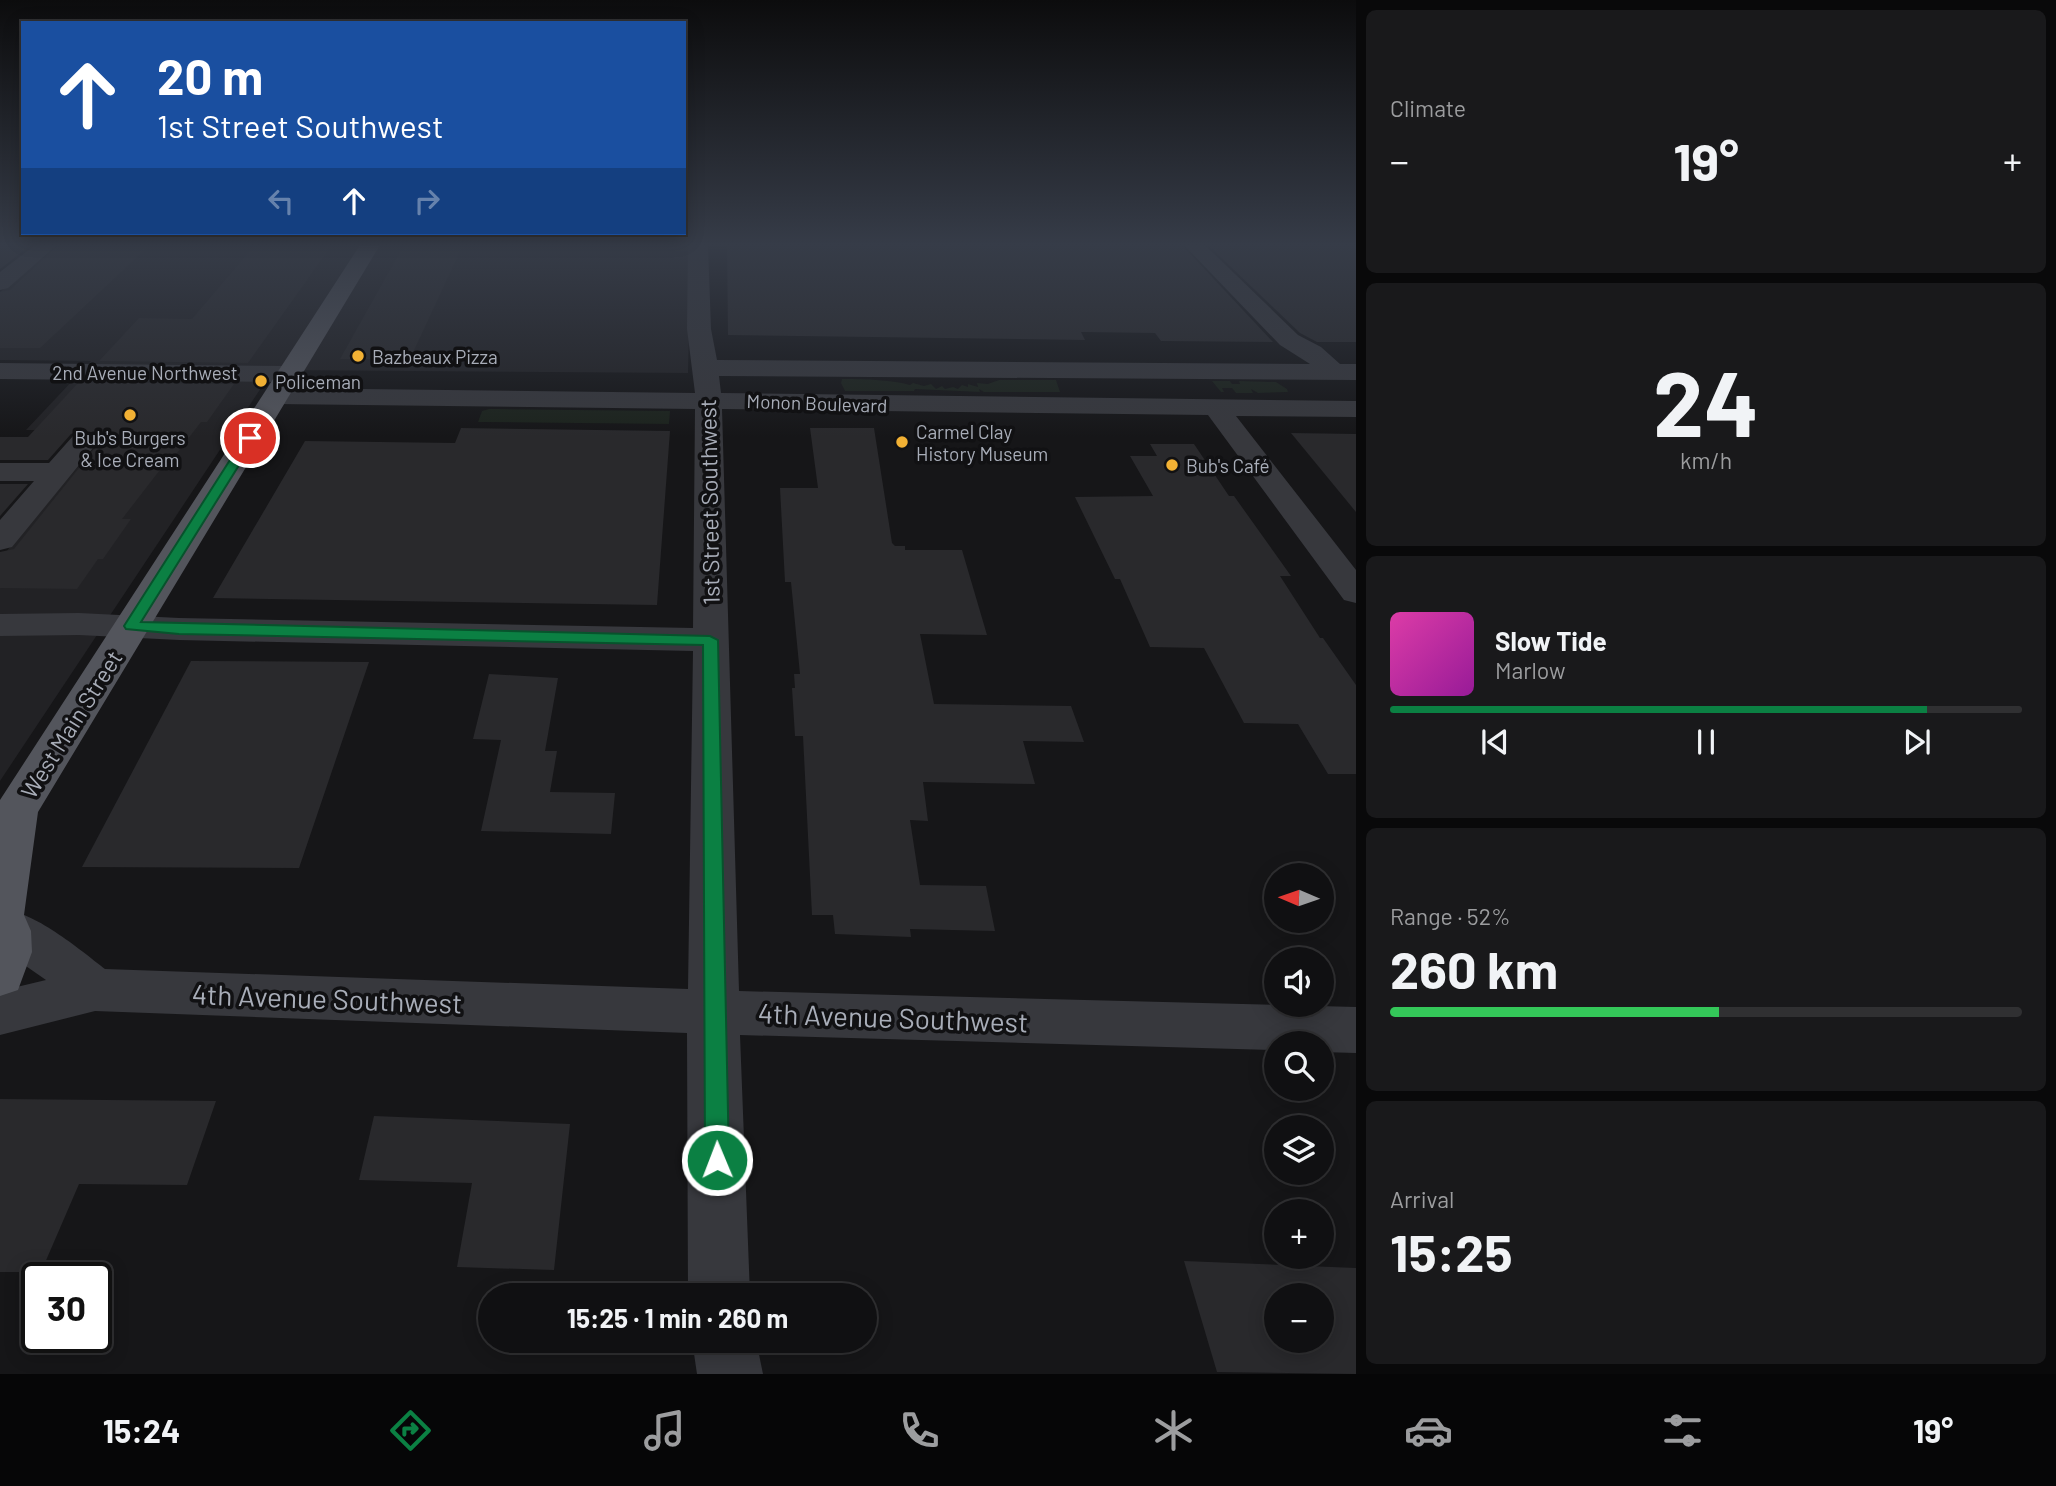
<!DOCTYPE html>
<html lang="en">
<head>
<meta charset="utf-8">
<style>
  body { margin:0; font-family:Barlow,sans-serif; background:#19191b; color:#f1f3f6; height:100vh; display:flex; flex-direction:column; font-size:26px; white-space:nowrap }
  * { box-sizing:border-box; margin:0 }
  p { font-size:23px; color:#9c9d9f }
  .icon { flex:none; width:38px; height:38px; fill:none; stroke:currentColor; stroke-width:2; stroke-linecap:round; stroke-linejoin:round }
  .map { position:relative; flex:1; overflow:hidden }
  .side { display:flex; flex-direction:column; gap:10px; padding:10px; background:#09090a; width:700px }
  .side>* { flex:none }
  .guide { position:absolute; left:21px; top:21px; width:665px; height:214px; border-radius:0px; box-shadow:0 4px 18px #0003,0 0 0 2px #303032; background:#1a4fa0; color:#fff; overflow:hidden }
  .needle { width:46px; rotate:272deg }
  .fabs { position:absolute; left:1264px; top:863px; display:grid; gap:14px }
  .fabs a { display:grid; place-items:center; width:70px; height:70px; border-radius:50%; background:#101012; box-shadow:0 4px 18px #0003,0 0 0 2px #303032; font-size:35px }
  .speed { position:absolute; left:21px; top:1262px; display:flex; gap:14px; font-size:35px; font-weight:700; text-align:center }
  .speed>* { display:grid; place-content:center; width:91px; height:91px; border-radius:50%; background:#101012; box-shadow:0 4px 18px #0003,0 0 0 2px #303032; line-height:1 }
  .speed .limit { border:4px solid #111; border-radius:10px; background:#fff; color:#111 }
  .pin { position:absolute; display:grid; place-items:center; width:60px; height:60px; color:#fff; margin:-30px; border:4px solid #fff; border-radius:50%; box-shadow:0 2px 7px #0007 }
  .me { position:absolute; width:77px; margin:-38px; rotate:359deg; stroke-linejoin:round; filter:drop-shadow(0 0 5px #0008) }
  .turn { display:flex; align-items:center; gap:24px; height:147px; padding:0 21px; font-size:32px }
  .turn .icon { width:91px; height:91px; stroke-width:2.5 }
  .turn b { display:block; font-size:49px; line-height:60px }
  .lanes { display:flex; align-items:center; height:66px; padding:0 21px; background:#0003; justify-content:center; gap:35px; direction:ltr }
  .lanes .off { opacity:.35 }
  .big { font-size:52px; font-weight:700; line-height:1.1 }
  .side .tile { flex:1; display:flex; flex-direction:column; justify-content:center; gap:10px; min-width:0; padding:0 24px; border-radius:10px; background:#19191b }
  .side .dial { align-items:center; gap:0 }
  .dial b { font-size:91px; line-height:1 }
  .song { display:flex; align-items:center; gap:21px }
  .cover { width:84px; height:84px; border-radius:10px; background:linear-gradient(135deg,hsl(320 70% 55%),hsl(300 70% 35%)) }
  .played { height:7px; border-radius:4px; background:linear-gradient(90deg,#0b8043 85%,#303032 85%) }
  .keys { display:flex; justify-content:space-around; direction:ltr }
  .heat { display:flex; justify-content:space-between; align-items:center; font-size:38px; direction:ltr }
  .charge { height:10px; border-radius:5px; background:linear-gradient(90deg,#34c759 52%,#303032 0) }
  .trip { position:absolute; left:478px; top:1283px; width:399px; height:70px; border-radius:35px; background:#101012; box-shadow:0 4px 18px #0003,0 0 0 2px #303032; font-weight:700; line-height:70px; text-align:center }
  .dock { display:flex; height:112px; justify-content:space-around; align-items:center; background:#060607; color:#9c9d9f }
  .dock .icon { width:49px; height:49px }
  .dock .on { color:#0b8043 }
  .dock b { font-size:32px; color:#f1f3f6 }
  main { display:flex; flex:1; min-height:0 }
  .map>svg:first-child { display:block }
</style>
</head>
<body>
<main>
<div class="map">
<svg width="1356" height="1374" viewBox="0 0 1356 1374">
  <rect width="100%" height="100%" fill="#161618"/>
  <!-- built -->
  <polygon fill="#222225" points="59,245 691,245 688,373 273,370 0,781 0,559 108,431 26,430 91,361 0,360 0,292"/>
  <!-- green -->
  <g fill="#1c231d">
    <path d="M842,379C868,379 893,380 910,385L913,383L924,386L931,384L936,389L942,386L945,389L953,387L958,389L962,385L968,387V384L978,387L977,383L988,384L999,380H1056L1060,392H984L979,389L980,392L915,389L914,391H845L841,383Z"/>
    <polygon points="1212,381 1230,381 1232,384 1240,384 1239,381 1276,382 1287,389 1288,392 1258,393 1251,389 1253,393 1236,393 1232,388 1222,388 1224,392 1221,392"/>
    <polygon points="489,409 497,409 670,411 669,424 478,422 482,411"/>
  </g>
  <!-- building -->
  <g fill="#29292c" fill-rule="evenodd">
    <polygon points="0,245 31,245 0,269"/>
    <polygon points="59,245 150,245 40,348 0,348 0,292 10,290"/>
    <polygon points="255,245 332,245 248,363 99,361 139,318 192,319"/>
    <polygon points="404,245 463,245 410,359 340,359"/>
    <polygon points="727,245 1182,245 1273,342 1161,341 1155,333 1081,332 1085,340 728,335"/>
    <polygon points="1208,245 1356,245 1356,342 1317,342 1300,333"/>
    <polygon points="79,382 234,384 207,422 201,422 177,453 173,453 122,519 131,519 103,559 98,559 77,589 0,588 0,552 14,549 99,443 95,435 82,430 71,434 48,460 0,460 0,437 28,437"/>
    <polygon points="461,428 670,431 657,605 213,598 305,441 455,443"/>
    <polygon points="810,428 874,428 892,543 895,546 905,546 905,550 962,550 987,635 920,634 934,704 1071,706 1084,742 1023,741 1035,784 923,782 928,821 910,820 920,885 986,886 995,931 910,929 911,937 835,934 833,915 812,915 803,736 795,736 792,688 795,688 794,674 800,674 791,582 785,582 780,488 818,488"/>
    <polygon points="1291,433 1356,434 1356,512"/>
    <polygon points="1150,444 1194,444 1229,496 1234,496 1291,576 1280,576 1320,638 1323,638 1356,685 1356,774 1328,774 1298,724 1244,723 1204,648 1150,647 1120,579 1115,579 1075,497 1153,496 1130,456 1157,456"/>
    <polygon points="0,484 28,484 0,516"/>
    <polygon points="191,661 369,662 299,868 82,867"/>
    <polygon points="489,674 558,678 545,751 557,751 550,792 615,793 611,834 481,831 501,740 473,739"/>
    <polygon points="0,1099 216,1101 187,1185 79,1184 41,1272 0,1272"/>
    <polygon points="374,1116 570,1124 554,1270 457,1267 472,1183 359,1180"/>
    <path d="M1184,1261L1356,1268V1374L1217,1372ZM1276,1295H1321V1340H1276Z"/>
  </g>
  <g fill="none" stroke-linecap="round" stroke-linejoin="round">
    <!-- minor -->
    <g fill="#37383d" fill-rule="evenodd">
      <polygon points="35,245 57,245 8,288 0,290 0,272"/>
      <path d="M688,245H708L711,329L717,360L1310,364L1280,345L1184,245H1205L1298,335L1321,347L1340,364H1356V380L719,376L721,393L1356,401V417L1236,416L1356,570V603L1344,600L1208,415L722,409L739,991L1356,1007V1053L1321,1052V1043H1276V1050L740,1035L750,1295H688L687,1033L95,1011L0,1035V991L46,980L0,948V912C26,904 84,953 105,969L688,989L693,651L179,640L79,635L0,636V614L79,613L179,618L693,628L695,409L277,404L267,402L264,396L267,390L277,388L695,393L687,329Z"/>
      <polygon points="0,363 290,366 299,368 303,374 299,380 290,382 0,379"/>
      <polygon points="83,433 93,436 97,442 93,448 12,547 0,550 0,520 34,481 0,481 0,463 49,463 73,436"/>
      <polygon points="692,1340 756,1340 763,1374 697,1374"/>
    </g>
    <!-- major -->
    <polygon fill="#53555c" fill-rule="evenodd" points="360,245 380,245 38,812 24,915 31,931 32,952 18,990 0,996 0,800"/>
  </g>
  <!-- sky -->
  <linearGradient id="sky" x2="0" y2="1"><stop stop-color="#0c0c0d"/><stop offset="0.56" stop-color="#363c48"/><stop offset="1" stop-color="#363c48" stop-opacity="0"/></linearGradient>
  <rect width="1356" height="437" fill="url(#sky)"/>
  <!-- route -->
  <polygon fill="#0b8043" stroke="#07532c" stroke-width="2" points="250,435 256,438 141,622 710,636 718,640 729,1160 725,1168 717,1172 708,1168 705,1160 703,645 179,634 126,629 124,626 244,438"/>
  <!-- markers -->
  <g fill="#f2b134" stroke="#111113" stroke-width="2.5">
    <circle cx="358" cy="356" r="7"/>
    <circle cx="261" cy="381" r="7"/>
    <circle cx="130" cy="415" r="7"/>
    <circle cx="902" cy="442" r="7"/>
    <circle cx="1172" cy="465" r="7"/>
  </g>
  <g text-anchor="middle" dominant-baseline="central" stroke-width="7" stroke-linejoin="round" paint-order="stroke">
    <!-- far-poi labels -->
    <g font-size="19" fill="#a8adb8" stroke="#111113" text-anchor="start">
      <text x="372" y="356">Bazbeaux Pizza</text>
      <text x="275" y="381">Policeman</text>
      <text x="916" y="431">Carmel Clay<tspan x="916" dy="22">History Museum</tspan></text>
      <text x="130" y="437" text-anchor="middle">Bub's Burgers<tspan x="130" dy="22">&amp; Ice Cream</tspan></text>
      <text x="1186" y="465">Bub's Café</text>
    </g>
    <!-- far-street labels -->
    <g font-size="19" fill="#a8adb8" stroke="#111113">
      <text x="145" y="372">2nd Avenue Northwest</text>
      <text transform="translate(817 403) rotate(2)">Monon Boulevard</text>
    </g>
    <!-- street labels -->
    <g font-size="23" fill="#a8adb8" stroke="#111113">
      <text transform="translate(709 502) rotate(-91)">1st Street Southwest</text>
      <text transform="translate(71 724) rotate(-58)">West Main Street</text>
    </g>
    <!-- near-street labels -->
    <g font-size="28" fill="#a8adb8" stroke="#111113">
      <text transform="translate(327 998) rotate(2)">4th Avenue Southwest</text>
      <text transform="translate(893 1017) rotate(2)">4th Avenue Southwest</text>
    </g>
  </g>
</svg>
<div class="fabs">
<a><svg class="needle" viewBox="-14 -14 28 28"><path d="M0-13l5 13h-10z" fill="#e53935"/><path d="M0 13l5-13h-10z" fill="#9c9d9f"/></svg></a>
<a><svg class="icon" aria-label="sound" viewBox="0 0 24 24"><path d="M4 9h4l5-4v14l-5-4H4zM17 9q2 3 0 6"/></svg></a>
<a><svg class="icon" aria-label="search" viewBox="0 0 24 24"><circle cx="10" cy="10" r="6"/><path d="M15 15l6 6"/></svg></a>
<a><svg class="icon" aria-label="layers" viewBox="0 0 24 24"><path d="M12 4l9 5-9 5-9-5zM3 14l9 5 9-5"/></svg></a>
<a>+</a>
<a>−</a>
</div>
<div class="speed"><div class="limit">30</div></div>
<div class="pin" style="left:250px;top:438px;background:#d93025"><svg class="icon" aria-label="arrive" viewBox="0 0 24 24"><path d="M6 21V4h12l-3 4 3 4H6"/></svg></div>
<svg class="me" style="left:717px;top:1160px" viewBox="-20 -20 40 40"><circle r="17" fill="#0b8043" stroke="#fff" stroke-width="3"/><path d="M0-11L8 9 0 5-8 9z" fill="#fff"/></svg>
<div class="trip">15:25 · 1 min · 260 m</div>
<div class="guide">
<div class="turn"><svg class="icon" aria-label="ahead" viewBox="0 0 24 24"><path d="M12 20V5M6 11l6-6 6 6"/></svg><div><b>20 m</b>1st Street Southwest</div></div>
<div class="lanes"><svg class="icon off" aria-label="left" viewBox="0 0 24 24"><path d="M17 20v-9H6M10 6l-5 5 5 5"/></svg><svg class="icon" aria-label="ahead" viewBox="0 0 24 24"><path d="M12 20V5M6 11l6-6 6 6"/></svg><svg class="icon off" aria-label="right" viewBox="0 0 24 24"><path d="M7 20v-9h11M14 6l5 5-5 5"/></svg></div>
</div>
</div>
<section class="side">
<div class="tile"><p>Climate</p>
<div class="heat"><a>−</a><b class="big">19°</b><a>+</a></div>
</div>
<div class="tile dial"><b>24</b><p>km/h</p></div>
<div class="tile">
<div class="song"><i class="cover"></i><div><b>Slow Tide</b><p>Marlow</p></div></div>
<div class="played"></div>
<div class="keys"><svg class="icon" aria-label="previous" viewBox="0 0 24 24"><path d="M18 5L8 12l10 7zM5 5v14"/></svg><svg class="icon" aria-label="pause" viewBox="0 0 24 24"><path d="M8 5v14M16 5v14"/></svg><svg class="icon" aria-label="next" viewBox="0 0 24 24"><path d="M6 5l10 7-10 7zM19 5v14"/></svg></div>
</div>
<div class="tile"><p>Range · 52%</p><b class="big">260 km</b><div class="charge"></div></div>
<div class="tile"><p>Arrival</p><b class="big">15:25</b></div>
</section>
</main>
<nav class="dock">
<b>15:24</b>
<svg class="icon on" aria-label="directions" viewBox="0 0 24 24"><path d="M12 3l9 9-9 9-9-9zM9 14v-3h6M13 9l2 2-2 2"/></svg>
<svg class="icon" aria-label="music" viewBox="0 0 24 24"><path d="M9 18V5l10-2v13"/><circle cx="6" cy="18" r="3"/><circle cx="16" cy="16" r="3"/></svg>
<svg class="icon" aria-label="phone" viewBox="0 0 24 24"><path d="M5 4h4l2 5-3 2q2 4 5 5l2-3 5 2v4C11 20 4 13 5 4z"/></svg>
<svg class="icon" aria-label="climate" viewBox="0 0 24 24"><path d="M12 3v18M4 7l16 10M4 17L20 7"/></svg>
<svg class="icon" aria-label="car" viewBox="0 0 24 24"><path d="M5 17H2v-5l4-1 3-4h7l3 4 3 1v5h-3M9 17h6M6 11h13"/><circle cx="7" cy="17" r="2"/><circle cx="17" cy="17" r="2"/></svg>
<svg class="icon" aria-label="filters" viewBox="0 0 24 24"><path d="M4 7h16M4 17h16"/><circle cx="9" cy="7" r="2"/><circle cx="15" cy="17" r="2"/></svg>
<b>19°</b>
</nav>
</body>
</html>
